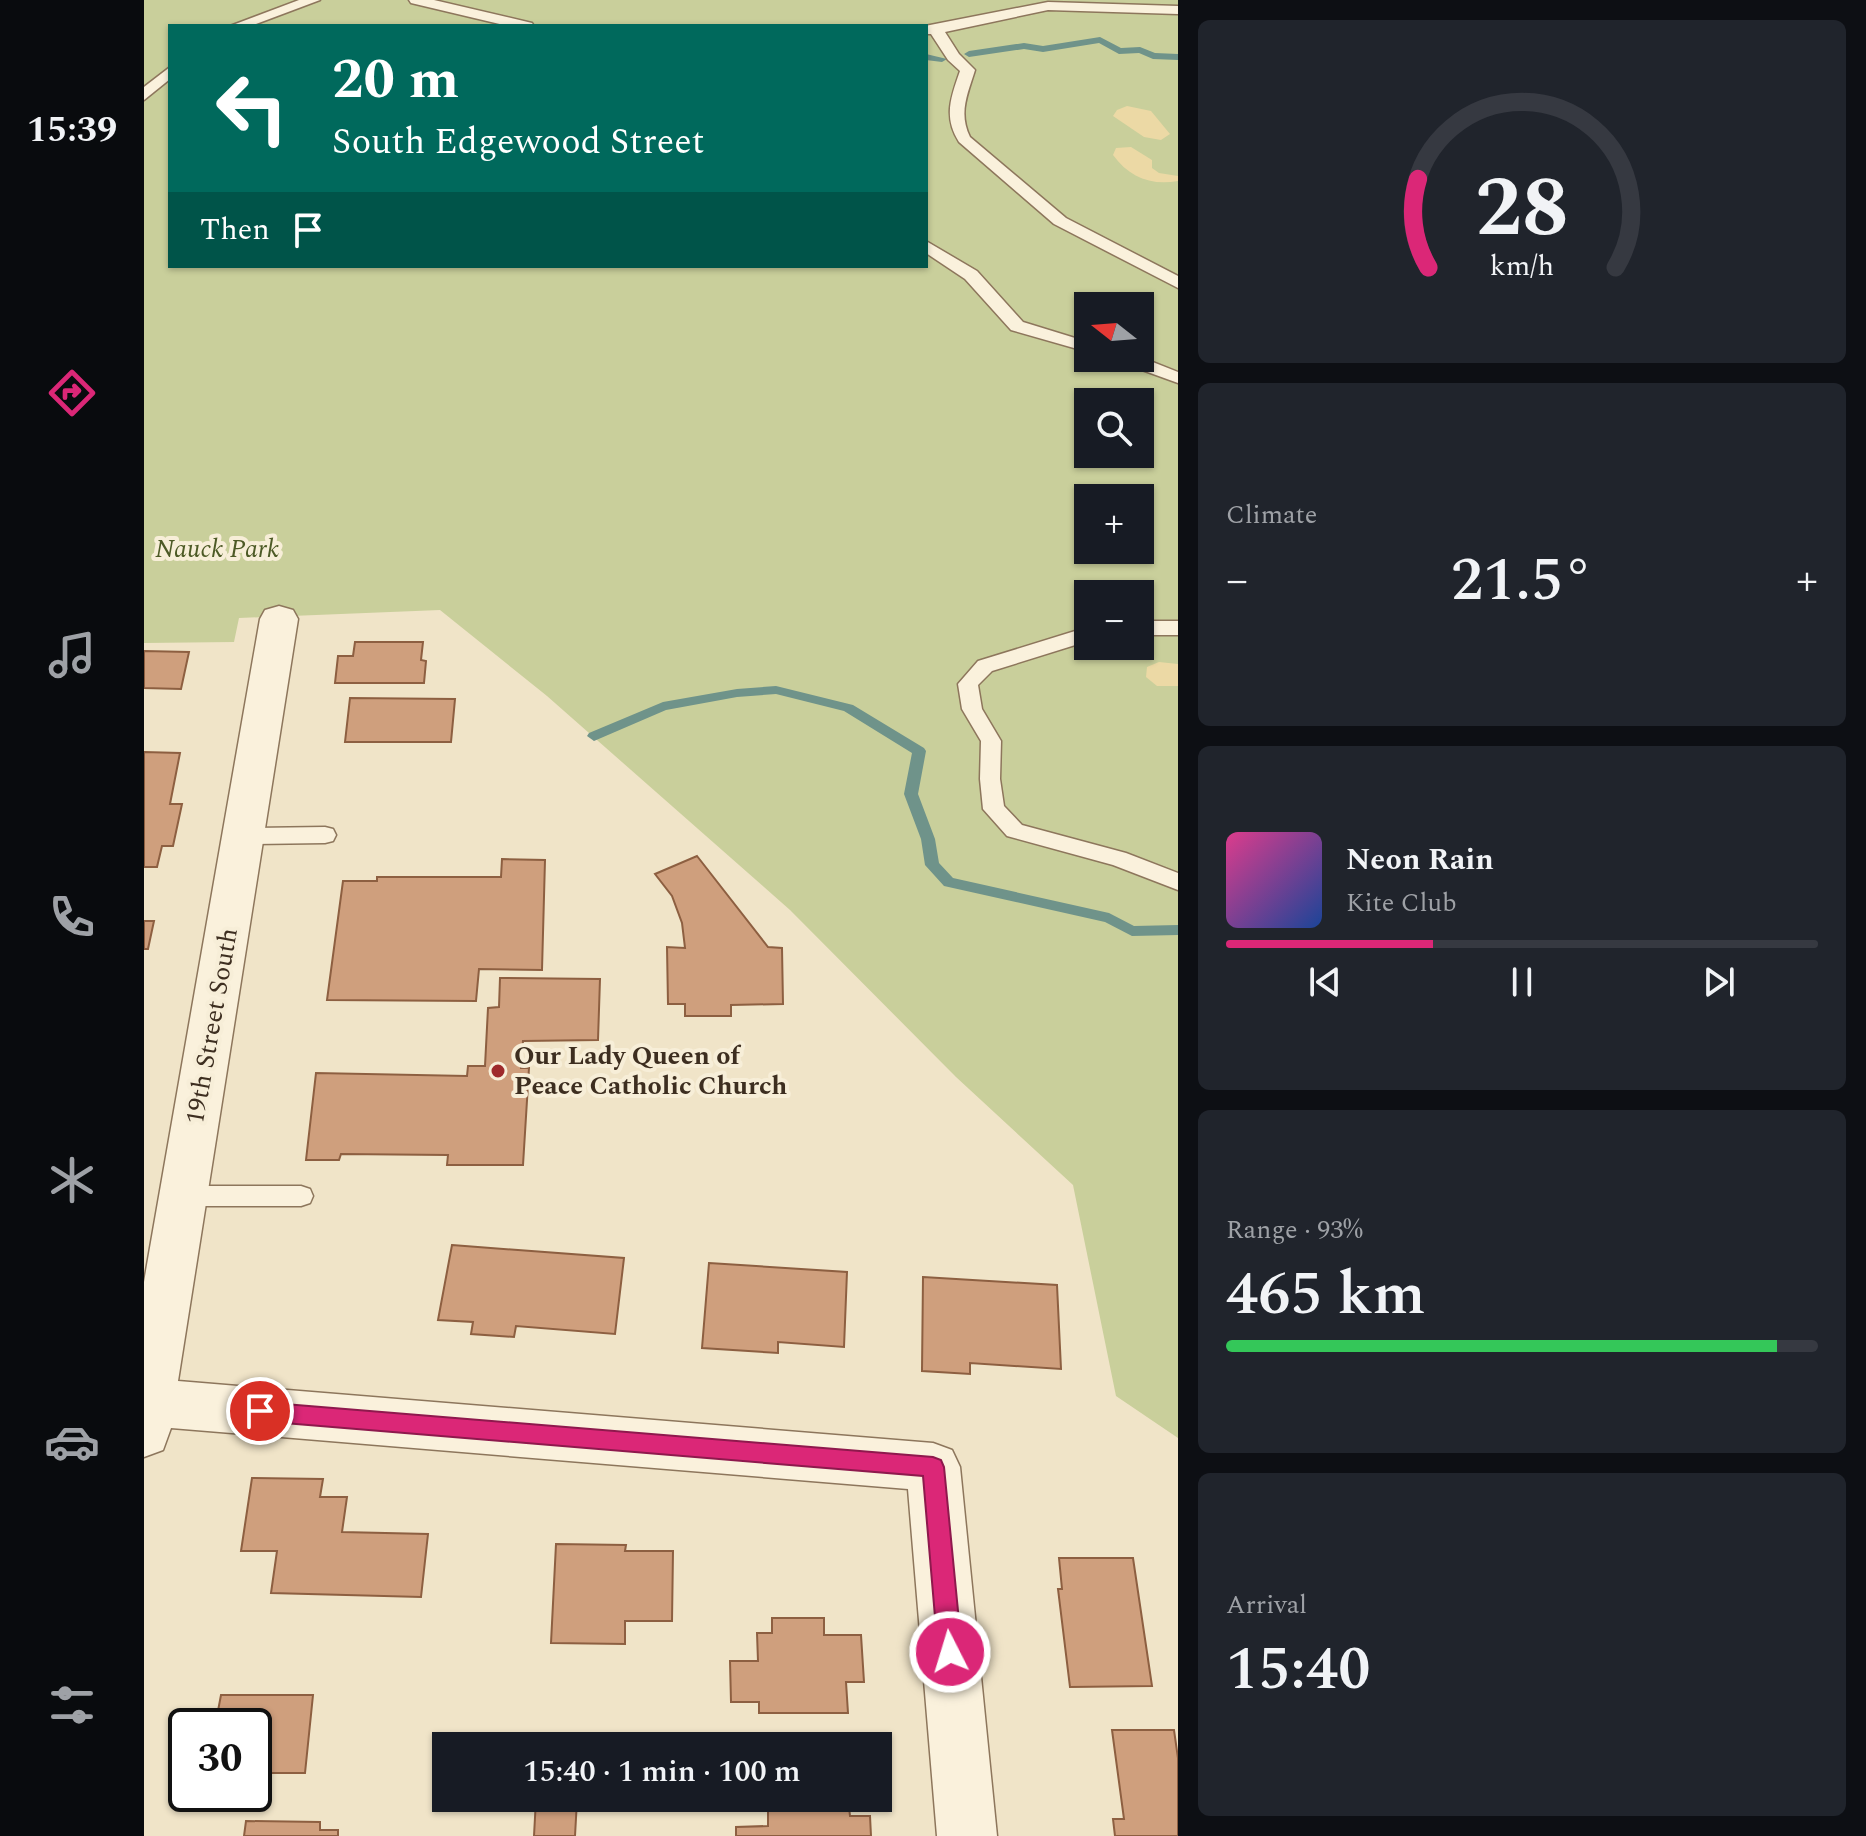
<!DOCTYPE html>
<html lang="en">
<head>
<meta charset="utf-8">
<style>
  body { margin:0; font-family:Spectral,serif; background:#20242c; color:#f1f3f6; height:100vh; display:flex; flex-direction:column; font-size:30px; white-space:nowrap }
  * { box-sizing:border-box; margin:0 }
  p { font-size:26px; color:#9ea1a6 }
  .icon { flex:none; width:44px; height:44px; fill:none; stroke:currentColor; stroke-width:2; stroke-linecap:round; stroke-linejoin:round }
  .map { position:relative; flex:1; overflow:hidden }
  .side { display:flex; flex-direction:column; gap:20px; padding:20px; background:#0d0f14; width:688px }
  .side>* { flex:none }
  .top-card { position:absolute; left:24px; top:24px; width:760px; height:244px; border-radius:0px; box-shadow:0 2px 6px #0004; background:#00695c; color:#fff; overflow:hidden }
  .needle { width:52px; rotate:287deg }
  .fabs { position:absolute; left:930px; top:292px; display:grid; gap:16px }
  .fabs a { display:grid; place-items:center; width:80px; height:80px; border-radius:0px; background:#171b24; box-shadow:0 2px 6px #0004; font-size:40px }
  .speed { position:absolute; left:24px; top:1708px; display:flex; gap:16px; font-size:40px; font-weight:700; text-align:center }
  .speed>* { display:grid; place-content:center; width:104px; height:104px; border-radius:50%; background:#171b24; box-shadow:0 2px 6px #0004; line-height:1 }
  .speed .limit { border:4px solid #111; border-radius:12px; background:#fff; color:#111 }
  .pin { position:absolute; display:grid; place-items:center; width:68px; height:68px; color:#fff; margin:-34px; border:4px solid #fff; border-radius:50%; box-shadow:0 2px 8px #0007 }
  .me { position:absolute; width:88px; margin:-44px; rotate:355deg; stroke-linejoin:round; filter:drop-shadow(0 0 6px #0008) }
  .turn { display:flex; align-items:center; gap:28px; height:168px; padding:0 32px; font-size:36px }
  .turn .icon { width:104px; height:104px; stroke-width:2.5 }
  .turn b { display:block; font-size:56px; line-height:68px }
  .then { display:flex; align-items:center; height:76px; padding:0 32px; background:#0003; gap:16px; font-size:30px }
  .big { font-size:60px; font-weight:600; line-height:1.1 }
  .side .card { flex:1; display:flex; flex-direction:column; justify-content:center; gap:12px; min-width:0; padding:0 28px; border-radius:12px; background:#20242c }
  .side .dial { align-items:center; gap:0 }
  .dial svg { height:208px; overflow:visible; fill:none; stroke:#363941; stroke-width:7; stroke-linecap:round; text-anchor:middle }
  .dial text { fill:#f1f3f6; stroke:none }
  .song { display:flex; align-items:center; gap:24px }
  .cover { width:96px; height:96px; border-radius:12px; background:linear-gradient(135deg,hsl(330 70% 55%),hsl(220 70% 35%)) }
  .played { height:8px; border-radius:4px; background:linear-gradient(90deg,#db2777 35%,#363941 35%) }
  .keys { display:flex; justify-content:space-around; direction:ltr }
  .heat { display:flex; justify-content:space-between; align-items:center; font-size:44px; direction:ltr }
  .charge { height:12px; border-radius:6px; background:linear-gradient(90deg,#34c759 93%,#363941 0) }
  .trip { position:absolute; left:288px; top:1732px; width:460px; height:80px; border-radius:0px; background:#171b24; box-shadow:0 2px 6px #0004; font-weight:600; line-height:80px; text-align:center }
  main { display:flex; flex:1; min-height:0 }
  .tabs { display:flex; flex-direction:column; width:144px; justify-content:space-around; align-items:center; background:#090b0e; color:#9ea1a6 }
  .tabs .icon { width:56px; height:56px }
  .tabs .active { color:#db2777 }
  .tabs b { font-size:36px; color:#f1f3f6 }
  .map>svg:first-child { display:block }
</style>
</head>
<body>
<main>
<nav class="tabs">
<b>15:39</b>
<svg class="icon active" aria-label="directions" viewBox="0 0 24 24"><path d="M12 3l9 9-9 9-9-9zM9 14v-3h6M13 9l2 2-2 2"/></svg>
<svg class="icon" aria-label="music" viewBox="0 0 24 24"><path d="M9 18V5l10-2v13"/><circle cx="6" cy="18" r="3"/><circle cx="16" cy="16" r="3"/></svg>
<svg class="icon" aria-label="phone" viewBox="0 0 24 24"><path d="M5 4h4l2 5-3 2q2 4 5 5l2-3 5 2v4C11 20 4 13 5 4z"/></svg>
<svg class="icon" aria-label="climate" viewBox="0 0 24 24"><path d="M12 3v18M4 7l16 10M4 17L20 7"/></svg>
<svg class="icon" aria-label="car" viewBox="0 0 24 24"><path d="M5 17H2v-5l4-1 3-4h7l3 4 3 1v5h-3M9 17h6M6 11h13"/><circle cx="7" cy="17" r="2"/><circle cx="17" cy="17" r="2"/></svg>
<svg class="icon" aria-label="filters" viewBox="0 0 24 24"><path d="M4 7h16M4 17h16"/><circle cx="9" cy="7" r="2"/><circle cx="15" cy="17" r="2"/></svg>
</nav>
<div class="map">
<svg width="1034" height="1836" viewBox="0 0 1034 1836">
  <rect width="100%" height="100%" fill="#f0e4c8"/>
  <!-- green -->
  <path fill="#c9cf9b" fill-rule="evenodd" d="M0,0H1034V1438L972,1396L929,1185L812,1077L646,910L403,696L296,610L95,618L90,642L0,643ZM26,26H782V266H26ZM944,306H996V358H944ZM944,402H996V454H944ZM944,498H996V550H944ZM944,594H996V646H944Z"/>
  <!-- sand -->
  <g fill="#ecd9a5">
    <polygon points="983,106 1007,111 1026,134 1017,140 1000,137 969,116 973,110"/>
    <path d="M987,147L1008,160V168L1015,173L1034,176V181C1007,186 985,177 969,155L972,148Z"/>
    <polygon points="1015,662 1034,664 1034,686 1013,686 1002,677 1003,667"/>
  </g>
  <g fill="none" stroke-linecap="round" stroke-linejoin="round">
    <!-- stream -->
    <g fill="#6f938a" fill-rule="evenodd">
      <polygon points="956,37 977,48 996,47 1011,53 1034,54 1034,60 1009,59 995,53 975,54 955,43 899,52 880,49 825,57 820,54 825,51 880,43 899,46"/>
      <polygon points="782,54 803,59 798,62 782,60"/>
      <polygon points="632,686 709,705 780,748 782,751 774,794 791,839 795,863 809,878 965,913 990,926 1034,925 1034,935 988,936 961,922 800,886 781,865 777,839 760,794 768,753 700,711 632,694 593,697 522,710 450,741 443,736 445,733 519,702 593,689"/>
    </g>
  </g>
  <!-- building -->
  <g fill="#cf9f7d" stroke="#8d5f41" stroke-width="2">
    <polygon points="211,642 279,642 277,660 282,661 280,683 191,683 194,656 209,656"/>
    <polygon points="0,651 45,652 37,689 0,688"/>
    <polygon points="206,698 311,699 307,742 201,742"/>
    <polygon points="0,752 36,753 26,804 38,804 29,846 18,846 13,867 0,867"/>
    <polygon points="553,856 624,947 638,948 639,1004 587,1005 587,1016 541,1016 541,1004 524,1004 523,947 541,948 538,923 528,896 511,874"/>
    <polygon points="358,859 401,860 398,970 335,969 332,1001 183,1000 199,881 233,881 233,877 357,877"/>
    <polygon points="0,921 10,921 4,949 0,949"/>
    <polygon points="356,978 456,979 454,1040 379,1041 377,1068 385,1068 379,1165 303,1165 304,1155 197,1154 195,1160 162,1160 172,1073 323,1076 324,1066 341,1066 344,1008 355,1007"/>
    <polygon points="308,1245 480,1258 471,1334 372,1326 370,1337 327,1334 329,1322 294,1320"/>
    <polygon points="565,1263 703,1272 700,1347 634,1342 634,1353 558,1348"/>
    <polygon points="779,1277 913,1285 917,1369 826,1363 826,1374 778,1371"/>
    <polygon points="108,1478 179,1479 176,1497 203,1497 198,1532 284,1534 277,1597 127,1593 133,1551 97,1551"/>
    <polygon points="412,1544 482,1545 481,1551 529,1551 528,1621 481,1621 481,1644 407,1643"/>
    <polygon points="915,1558 989,1558 1008,1686 926,1687 914,1589 918,1589"/>
    <polygon points="628,1618 680,1618 680,1635 717,1635 720,1682 702,1682 704,1713 615,1713 615,1702 587,1702 586,1661 614,1661 613,1633 628,1633"/>
    <polygon points="77,1695 169,1695 161,1773 110,1773 110,1726 56,1726 57,1715 73,1716"/>
    <polygon points="968,1730 1030,1730 1034,1758 1034,1836 971,1836 969,1819 980,1819"/>
    <polygon points="392,1799 433,1800 431,1836 390,1836"/>
    <polygon points="624,1807 705,1807 706,1816 726,1816 727,1836 592,1836 592,1827 624,1826"/>
    <polygon points="102,1821 176,1822 176,1830 194,1830 194,1836 100,1836"/>
  </g>
  <g fill="none" stroke-linecap="round" stroke-linejoin="round">
    <!-- service casing -->
    <g stroke="#8d765c" stroke-width="3">
      <g id="service">
        <polygon points="155,0 176,0 107,26 86,26"/>
        <polygon points="265,0 290,0 388,23 390,26 364,26 267,3"/>
        <path d="M904,2L1034,6V14L904,10L801,32L815,54L831,70C824,93 814,113 826,137L922,218L1034,276V288L910,224L815,142C799,117 807,97 816,71L804,60L787,34H782L781,26Z"/>
        <polygon points="26,67 26,79 0,100 0,87"/>
        <polygon points="782,241 833,271 879,322 944,342 944,352 867,330 821,279 782,253"/>
        <polygon points="996,357 1034,372 1034,383 976,362 973,358"/>
        <rect x="996" y="621" width="38" height="14"/>
        <polygon points="944,627 944,641 848,671 834,685 838,709 857,741 856,779 860,806 878,825 982,853 1034,873 1034,890 969,865 863,836 839,809 836,779 837,741 818,709 814,684 834,661"/>
        <polygon points="181,827 189,829 192,835 189,841 181,843 101,844 93,842 90,836 93,830 101,828"/>
        <polygon points="40,1186 157,1186 166,1189 169,1196 166,1203 157,1206 40,1206 31,1203 28,1196 31,1189"/>
      </g>
    </g>
    <!-- minor casing -->
    <g stroke="#8d765c" stroke-width="3">
      <polygon id="minor" points="135,606 149,610 154,619 34,1381 789,1443 808,1450 816,1467 853,1836 793,1836 764,1489 27,1428 19,1450 0,1457 0,1282 116,619 121,610"/>
    </g>
    <!-- service -->
    <use href="#service" fill="#faf1dc" fill-rule="evenodd"/>
    <!-- minor -->
    <use href="#minor" fill="#faf1dc" fill-rule="evenodd"/>
  </g>
  <!-- route -->
  <polygon fill="#db2777" stroke="#8e194d" stroke-width="2" points="116,1402 789,1457 797,1460 800,1467 818,1652 814,1660 806,1663 798,1660 794,1652 779,1476 116,1421 108,1418 105,1411 108,1405"/>
  <!-- markers -->
  <circle fill="#9e2a2b" stroke="#f7eed8" stroke-width="3" cx="354" cy="1071" r="8"/>
  <g text-anchor="middle" dominant-baseline="central" stroke-width="8" stroke-linejoin="round" paint-order="stroke">
    <!-- park labels -->
    <g font-size="26" font-style="italic" fill="#4d5a26" stroke="#f7eed8">
      <text x="73" y="549">Nauck Park</text>
    </g>
    <!-- street labels -->
    <g font-size="26" fill="#3d2e20" stroke="#f7eed8">
      <text transform="translate(68 1026) rotate(-80)">19th Street South</text>
    </g>
    <!-- poi labels -->
    <g font-size="26" font-weight="bold" fill="#3d2e20" stroke="#f7eed8" text-anchor="start">
      <text x="370" y="1056">Our Lady Queen of<tspan x="370" dy="30">Peace Catholic Church</tspan></text>
    </g>
  </g>
</svg>
<div class="fabs">
<a><svg class="needle" viewBox="-14 -14 28 28"><path d="M0-13l5 13h-10z" fill="#e53935"/><path d="M0 13l5-13h-10z" fill="#9ea1a6"/></svg></a>
<a><svg class="icon" aria-label="search" viewBox="0 0 24 24"><circle cx="10" cy="10" r="6"/><path d="M15 15l6 6"/></svg></a>
<a>+</a>
<a>−</a>
</div>
<div class="speed"><div class="limit">30</div></div>
<div class="pin" style="left:116px;top:1411px;background:#d93025"><svg class="icon" aria-label="arrive" viewBox="0 0 24 24"><path d="M6 21V4h12l-3 4 3 4H6"/></svg></div>
<svg class="me" style="left:806px;top:1652px" viewBox="-20 -20 40 40"><circle r="17" fill="#db2777" stroke="#fff" stroke-width="3"/><path d="M0-11L8 9 0 5-8 9z" fill="#fff"/></svg>
<div class="trip">15:40 · 1 min · 100 m</div>
<div class="top-card">
<div class="turn"><svg class="icon" aria-label="left" viewBox="0 0 24 24"><path d="M17 20v-9H6M10 6l-5 5 5 5"/></svg><div><b>20 m</b>South Edgewood Street</div></div>
<div class="then">Then<svg class="icon" aria-label="arrive" viewBox="0 0 24 24"><path d="M6 21V4h12l-3 4 3 4H6"/></svg></div>
</div>
</div>
<section class="side">
<div class="card dial"><svg viewBox="0 0 100 80">
<path d="M14 69A42 42 0 1 1 86 69"/>
<path d="M14 69A42 42 0 0 1 10 35" stroke="#db2777"/>
<text x="50" y="56" font-size="32" font-weight="700">28</text>
<text x="50" y="72" font-size="11">km/h</text>
</svg></div>
<div class="card"><p>Climate</p>
<div class="heat"><a>−</a><b class="big">21.5°</b><a>+</a></div>
</div>
<div class="card">
<div class="song"><i class="cover"></i><div><b>Neon Rain</b><p>Kite Club</p></div></div>
<div class="played"></div>
<div class="keys"><svg class="icon" aria-label="previous" viewBox="0 0 24 24"><path d="M18 5L8 12l10 7zM5 5v14"/></svg><svg class="icon" aria-label="pause" viewBox="0 0 24 24"><path d="M8 5v14M16 5v14"/></svg><svg class="icon" aria-label="next" viewBox="0 0 24 24"><path d="M6 5l10 7-10 7zM19 5v14"/></svg></div>
</div>
<div class="card"><p>Range · 93%</p><b class="big">465 km</b><div class="charge"></div></div>
<div class="card"><p>Arrival</p><b class="big">15:40</b></div>
</section>
</main>
</body>
</html>
